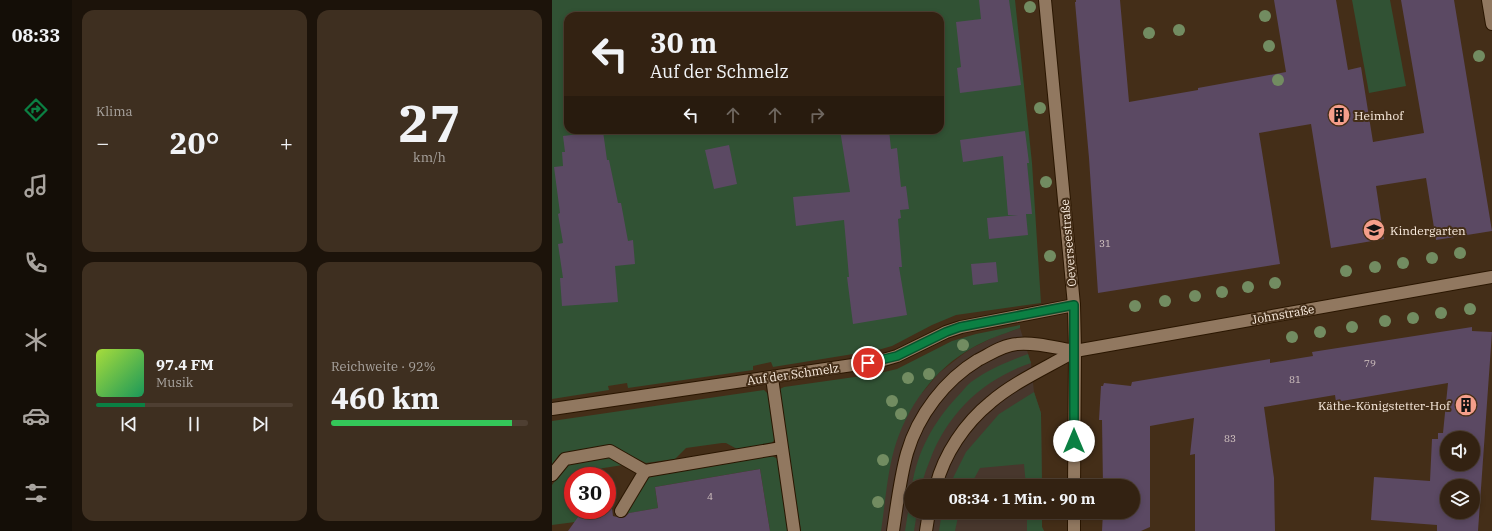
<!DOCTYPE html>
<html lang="de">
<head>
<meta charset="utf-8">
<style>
  body { margin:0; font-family:"IBM Plex Serif",serif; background:#3e2f20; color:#f1f3f6; height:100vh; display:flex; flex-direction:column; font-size:15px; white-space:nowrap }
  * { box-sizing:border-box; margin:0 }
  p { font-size:13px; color:#a9a49f }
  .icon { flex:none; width:22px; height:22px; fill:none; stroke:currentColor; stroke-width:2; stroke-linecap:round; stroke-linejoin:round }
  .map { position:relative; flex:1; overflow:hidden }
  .panel { display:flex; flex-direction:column; gap:10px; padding:10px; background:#1c130a; width:480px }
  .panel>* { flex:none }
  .guide { position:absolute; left:12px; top:12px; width:380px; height:122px; border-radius:12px; box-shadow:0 2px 6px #0003,0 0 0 1px #4e3f32; background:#332212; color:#f1f3f6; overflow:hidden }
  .buttons { position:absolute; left:888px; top:431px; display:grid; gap:8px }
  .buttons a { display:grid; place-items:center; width:40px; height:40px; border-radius:50%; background:#332212; box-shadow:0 2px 6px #0003,0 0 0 1px #4e3f32; font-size:20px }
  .speed { position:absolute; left:12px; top:467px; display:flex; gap:8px; font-size:20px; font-weight:700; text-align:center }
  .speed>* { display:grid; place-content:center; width:52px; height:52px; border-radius:50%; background:#332212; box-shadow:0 2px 6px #0003,0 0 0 1px #4e3f32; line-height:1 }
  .speed .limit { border:6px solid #d22; background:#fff; color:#111 }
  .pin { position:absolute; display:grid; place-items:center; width:34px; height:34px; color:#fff; margin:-17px; border:2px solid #fff; border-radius:50%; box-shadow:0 1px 4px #0007 }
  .me { position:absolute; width:44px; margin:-22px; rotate:0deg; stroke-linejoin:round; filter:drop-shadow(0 0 3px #0008) }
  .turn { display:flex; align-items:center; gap:14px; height:84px; padding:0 20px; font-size:18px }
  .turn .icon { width:52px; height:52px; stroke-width:2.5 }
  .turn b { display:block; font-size:28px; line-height:34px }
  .lanes { display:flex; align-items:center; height:38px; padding:0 20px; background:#0003; justify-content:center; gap:20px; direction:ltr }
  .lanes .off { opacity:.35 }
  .big { font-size:30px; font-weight:700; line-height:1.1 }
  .panel .tile { flex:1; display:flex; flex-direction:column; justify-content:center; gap:6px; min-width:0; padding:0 14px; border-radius:12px; background:#3e2f20 }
  .panel .dial { align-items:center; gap:0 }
  .dial b { font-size:52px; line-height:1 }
  .song { display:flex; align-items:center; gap:12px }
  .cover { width:48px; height:48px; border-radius:6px; background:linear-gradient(135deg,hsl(80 70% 55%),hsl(150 70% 35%)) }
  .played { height:4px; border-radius:2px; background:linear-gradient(90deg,#0b8043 25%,#4e3f32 25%) }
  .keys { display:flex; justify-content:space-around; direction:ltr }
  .heat { display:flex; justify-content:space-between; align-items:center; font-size:22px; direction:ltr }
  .charge { height:6px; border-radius:3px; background:linear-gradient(90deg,#34c759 92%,#4e3f32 0) }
  .panel .tiles { flex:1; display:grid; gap:10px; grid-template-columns:repeat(2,1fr) }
  .trip { position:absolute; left:352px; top:479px; width:236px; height:40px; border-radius:20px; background:#332212; box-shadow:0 2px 6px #0003,0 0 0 1px #4e3f32; font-weight:700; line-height:40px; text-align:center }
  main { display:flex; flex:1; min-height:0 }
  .menu { display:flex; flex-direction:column; width:72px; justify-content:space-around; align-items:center; background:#140e07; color:#a9a49f }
  .menu .icon { width:28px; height:28px }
  .menu .active { color:#0b8043 }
  .menu b { font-size:18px; color:#f1f3f6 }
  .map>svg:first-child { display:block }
</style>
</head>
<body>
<main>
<nav class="menu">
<b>08:33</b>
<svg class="icon active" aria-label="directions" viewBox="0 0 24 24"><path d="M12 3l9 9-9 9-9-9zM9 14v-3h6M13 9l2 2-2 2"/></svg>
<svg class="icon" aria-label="music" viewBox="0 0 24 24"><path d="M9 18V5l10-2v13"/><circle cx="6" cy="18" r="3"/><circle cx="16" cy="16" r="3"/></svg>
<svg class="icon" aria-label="phone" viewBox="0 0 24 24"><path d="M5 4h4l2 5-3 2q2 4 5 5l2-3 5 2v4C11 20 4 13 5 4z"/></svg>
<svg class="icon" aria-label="climate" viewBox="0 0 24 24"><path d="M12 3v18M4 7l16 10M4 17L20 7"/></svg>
<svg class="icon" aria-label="car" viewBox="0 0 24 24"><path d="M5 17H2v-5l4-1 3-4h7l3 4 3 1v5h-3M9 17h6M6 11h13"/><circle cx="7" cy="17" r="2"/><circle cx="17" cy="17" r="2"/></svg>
<svg class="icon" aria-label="filters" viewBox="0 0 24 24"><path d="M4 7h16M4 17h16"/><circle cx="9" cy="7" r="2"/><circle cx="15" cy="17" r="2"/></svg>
</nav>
<section class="panel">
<div class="tiles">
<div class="tile"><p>Klima</p>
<div class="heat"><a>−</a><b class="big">20°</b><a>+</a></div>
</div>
<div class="tile dial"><b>27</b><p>km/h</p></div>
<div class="tile">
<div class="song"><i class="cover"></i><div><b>97.4 FM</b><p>Musik</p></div></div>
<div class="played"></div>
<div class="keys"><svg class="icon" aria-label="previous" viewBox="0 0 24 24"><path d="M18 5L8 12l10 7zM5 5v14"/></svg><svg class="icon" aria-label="pause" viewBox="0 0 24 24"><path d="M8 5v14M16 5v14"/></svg><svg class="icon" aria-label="next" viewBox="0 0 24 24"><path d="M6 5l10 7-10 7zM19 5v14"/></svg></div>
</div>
<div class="tile"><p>Reichweite · 92%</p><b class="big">460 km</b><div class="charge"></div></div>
</div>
</section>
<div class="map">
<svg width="940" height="531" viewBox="0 0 940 531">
  <rect width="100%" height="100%" fill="#442e18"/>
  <!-- industrial -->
  <polygon fill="#48372d" points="468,328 479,363 482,392 489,413 490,486 359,486 359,512 490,512 490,527 492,531 313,531 335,393 370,393 387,373 410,355 420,348 442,337"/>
  <!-- green -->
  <g fill="#315234" fill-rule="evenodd">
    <path d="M0,0H463L480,163L489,303L404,315L380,325L340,346L326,350L221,367L219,362L201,366V370L76,388L75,383L56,386L57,390L0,399ZM16,16H388V130H16Z"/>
    <polygon points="800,0 838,0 854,86 817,93"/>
    <path d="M468,325V328C452,334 435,339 420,348C382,369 354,408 342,450C335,475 333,505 329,531H249L230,410L227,394L228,389L232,387L324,374L345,369L400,341L424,334Z"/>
    <path d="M476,354L479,363C432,379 396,412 378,460C375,468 371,477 370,486H360C365,452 381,423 404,398C409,393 414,386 419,382C437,369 456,361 476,354Z"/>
    <polygon points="212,390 216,394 223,439 219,444 185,449 174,443 170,443 134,448 123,459 94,463 59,446 11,453 7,455 0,465 0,421"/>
    <polygon points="482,392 489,413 490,486 474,486 472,464 428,468 418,486 397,486 414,452 447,414"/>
    <polygon points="220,456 226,459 237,531 218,531 208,469 103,487 106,508 72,514 98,475"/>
    <polygon points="58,457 71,465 26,472 27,476 21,476 21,510 31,510 23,522 0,525 0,485 14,466 17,464"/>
    <polygon points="359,493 359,512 365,512 362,531 353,531"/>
    <polygon points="390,512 407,512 403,531 387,531"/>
    <polygon points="475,512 490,512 490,527 492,531 475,531"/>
  </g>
  <!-- building -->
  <g fill="#5b4963" fill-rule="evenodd">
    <polygon points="427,0 457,0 469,85 408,93 405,68 409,67 404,22 429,19"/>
    <polygon points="524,0 568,0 577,102 646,90 646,88 734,72 722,0 784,0 796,70 809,67 821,142 872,133 849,0 902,0 940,231 884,240 874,178 824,186 832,239 779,248 759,124 707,133 728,264 546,293 537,158 523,2 524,2"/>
    <polygon points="288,130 337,130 339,149 345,148 349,187 354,186 357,209 348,210 349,218 346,219 350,267 347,267 355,315 301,324 295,277 297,277 292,220 244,226 241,197 298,192"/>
    <polygon points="51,131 55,160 57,160 66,203 69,203 76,241 81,240 83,264 63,266 66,302 10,306 8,278 11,278 6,244 11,243 6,214 8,213 2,167 11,166 10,152 13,152 11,136"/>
    <polygon points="473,131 477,163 475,163 480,214 474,214 476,235 437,239 435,218 466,215 456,215 451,156 411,162 408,140"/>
    <polygon points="177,145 185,184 162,189 153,150"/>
    <polygon points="444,262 446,282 421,285 419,264"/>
    <path d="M920,327V331L940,332L926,531H885V525L819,520L822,477L878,481L880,439H886V433H891L896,383L784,402L783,395L712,407L722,478L723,531H643V454L638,455L642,418L598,426V527L589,531H550L551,512H581V486H551L550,420H547L549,386H551L552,383L579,386L580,382L718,359V363L761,356L760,352ZM895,438H921V464H895ZM895,486H921V512H895Z"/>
    <polygon points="208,469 218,531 16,531 31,510 55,510 56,477 61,516 69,518 73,517 77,513 106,508 103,487"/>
  </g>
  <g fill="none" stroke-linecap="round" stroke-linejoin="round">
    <!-- service casing -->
    <g stroke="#2a1601" stroke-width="14">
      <g id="service">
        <polyline points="220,378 242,531"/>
        <polyline points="0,409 328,361 345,356 394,332 409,327 522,305"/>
        <polyline points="0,475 13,459 58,451 93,471 229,448"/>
        <polyline points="69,511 93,471"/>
      </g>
    </g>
    <!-- minor casing -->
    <g stroke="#2a1601" stroke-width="14">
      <g id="minor">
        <polyline points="493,0 522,305 523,351 522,486"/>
        <polyline points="936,0 940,24"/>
        <polyline points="522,531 522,512"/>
      </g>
    </g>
    <!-- secondary casing -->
    <g stroke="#2a1601" stroke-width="14">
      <g id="secondary">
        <path d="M384,486C392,454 413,423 439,402C462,382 496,367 523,351"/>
        <path d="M341,531C345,505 348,478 355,453C366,415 393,380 426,360C438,354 451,345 465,344C484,342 504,348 523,351L940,277"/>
        <polyline points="374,531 377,512"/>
      </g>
    </g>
    <!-- service -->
    <use href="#service" stroke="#917860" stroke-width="12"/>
    <!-- minor -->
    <use href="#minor" stroke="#917860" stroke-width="12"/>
    <!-- secondary -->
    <use href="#secondary" stroke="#917860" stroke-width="12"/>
  </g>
  <!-- trees -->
  <g fill="#728c61">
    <circle cx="478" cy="7" r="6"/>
    <circle cx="713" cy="16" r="6"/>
    <circle cx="627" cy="30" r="6"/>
    <circle cx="597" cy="33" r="6"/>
    <circle cx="717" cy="46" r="6"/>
    <circle cx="927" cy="56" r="6"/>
    <circle cx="726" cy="80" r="6"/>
    <circle cx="488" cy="108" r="6"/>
    <circle cx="494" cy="182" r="6"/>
    <circle cx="908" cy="253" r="6"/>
    <circle cx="498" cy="256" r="6"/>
    <circle cx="880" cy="258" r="6"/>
    <circle cx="851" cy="263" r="6"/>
    <circle cx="823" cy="267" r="6"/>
    <circle cx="794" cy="271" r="6"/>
    <circle cx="723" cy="283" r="6"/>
    <circle cx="696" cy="287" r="6"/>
    <circle cx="670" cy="292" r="6"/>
    <circle cx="643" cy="296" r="6"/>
    <circle cx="613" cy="301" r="6"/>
    <circle cx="583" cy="306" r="6"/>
    <circle cx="918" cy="309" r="6"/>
    <circle cx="889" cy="313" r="6"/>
    <circle cx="861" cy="318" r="6"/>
    <circle cx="833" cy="321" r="6"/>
    <circle cx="800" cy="327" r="6"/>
    <circle cx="768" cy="332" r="6"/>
    <circle cx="740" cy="337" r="6"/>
    <circle cx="411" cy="345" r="6"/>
    <circle cx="377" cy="374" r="6"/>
    <circle cx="356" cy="378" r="6"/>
    <circle cx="340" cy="401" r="6"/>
    <circle cx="349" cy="414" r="6"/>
    <circle cx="331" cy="460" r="6"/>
    <circle cx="326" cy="502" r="6"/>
  </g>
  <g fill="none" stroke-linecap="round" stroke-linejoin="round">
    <!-- route casing -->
    <g stroke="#07532c" stroke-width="10">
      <polyline id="route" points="316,363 345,356 394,332 408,327 522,305 522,441"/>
    </g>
    <!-- route -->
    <use href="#route" stroke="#0b8043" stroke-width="7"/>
  </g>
  <!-- icons -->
  <defs>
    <g id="building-disc" transform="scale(1.15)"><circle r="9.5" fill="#f49e8a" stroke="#442e18"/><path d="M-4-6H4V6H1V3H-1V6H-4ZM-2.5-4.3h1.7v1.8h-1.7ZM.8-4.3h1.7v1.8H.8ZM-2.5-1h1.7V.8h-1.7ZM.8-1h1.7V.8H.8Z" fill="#111"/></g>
    <g id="school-disc" transform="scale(1.15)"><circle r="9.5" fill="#f49e8a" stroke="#442e18"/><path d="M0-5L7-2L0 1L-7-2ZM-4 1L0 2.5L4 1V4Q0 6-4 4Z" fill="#111"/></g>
  </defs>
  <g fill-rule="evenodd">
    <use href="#building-disc" x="787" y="115"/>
    <use href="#school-disc" x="822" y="230"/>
    <use href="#building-disc" x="914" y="405"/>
  </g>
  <g text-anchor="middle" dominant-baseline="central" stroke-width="4" stroke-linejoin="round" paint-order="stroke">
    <!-- number labels -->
    <g font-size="10" fill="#d2c3c0">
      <text x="553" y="243">31</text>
      <text x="818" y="363">79</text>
      <text x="743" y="379">81</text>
      <text x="678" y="438">83</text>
      <text x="158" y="496">4</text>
    </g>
    <!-- poi labels -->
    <g font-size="12" fill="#faecdf" stroke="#442e18" text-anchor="start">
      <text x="802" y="115">Heimhof</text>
      <text x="838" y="230">Kindergarten</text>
      <text x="898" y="405" text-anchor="end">Käthe-Königstetter-Hof</text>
    </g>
    <!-- street labels -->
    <g font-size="12" fill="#faecdf" stroke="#442e18">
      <text transform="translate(516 243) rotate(-95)">Oeverseestraße</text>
      <text transform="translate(731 314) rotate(-10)">Johnstraße</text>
      <text transform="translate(241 374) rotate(-8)">Auf der Schmelz</text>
    </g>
  </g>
</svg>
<div class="buttons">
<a><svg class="icon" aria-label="sound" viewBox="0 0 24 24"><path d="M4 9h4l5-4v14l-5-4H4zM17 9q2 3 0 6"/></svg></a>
<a><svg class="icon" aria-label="layers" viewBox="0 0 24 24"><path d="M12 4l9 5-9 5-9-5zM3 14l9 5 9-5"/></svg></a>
</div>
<div class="speed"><div class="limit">30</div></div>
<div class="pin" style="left:316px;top:363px;background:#d93025"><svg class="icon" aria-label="arrive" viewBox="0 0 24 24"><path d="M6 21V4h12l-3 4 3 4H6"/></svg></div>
<svg class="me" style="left:522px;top:441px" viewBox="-20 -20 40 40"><circle r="19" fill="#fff"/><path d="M0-13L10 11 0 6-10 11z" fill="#0b8043"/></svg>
<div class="trip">08:34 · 1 Min. · 90 m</div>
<div class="guide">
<div class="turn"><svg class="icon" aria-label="left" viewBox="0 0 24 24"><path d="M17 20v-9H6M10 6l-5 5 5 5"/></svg><div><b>30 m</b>Auf der Schmelz</div></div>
<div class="lanes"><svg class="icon" aria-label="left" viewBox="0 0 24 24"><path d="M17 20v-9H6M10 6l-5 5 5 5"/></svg><svg class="icon off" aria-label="ahead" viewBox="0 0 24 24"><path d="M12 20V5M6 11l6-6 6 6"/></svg><svg class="icon off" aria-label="ahead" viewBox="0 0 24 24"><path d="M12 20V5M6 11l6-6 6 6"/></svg><svg class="icon off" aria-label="right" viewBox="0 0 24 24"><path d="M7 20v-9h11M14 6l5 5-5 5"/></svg></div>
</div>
</div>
</main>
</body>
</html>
